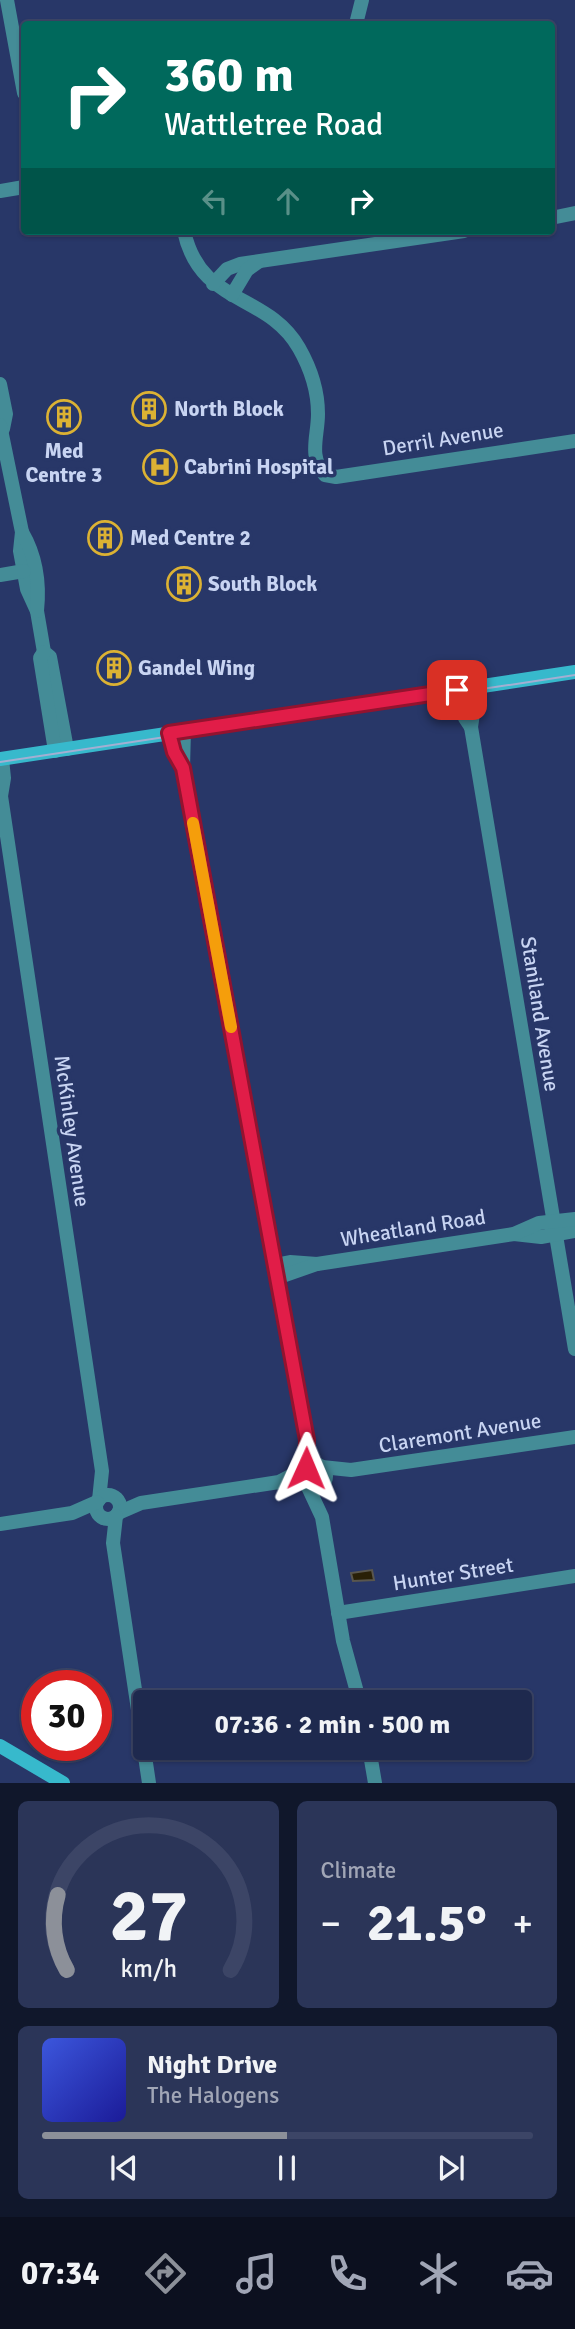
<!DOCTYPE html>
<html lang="en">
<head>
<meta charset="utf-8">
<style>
  body { margin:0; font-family:Signika,sans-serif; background:#2b3558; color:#f1f3f6; height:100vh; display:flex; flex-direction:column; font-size:26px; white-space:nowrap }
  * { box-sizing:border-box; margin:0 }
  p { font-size:23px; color:#a1a6b6 }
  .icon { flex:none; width:38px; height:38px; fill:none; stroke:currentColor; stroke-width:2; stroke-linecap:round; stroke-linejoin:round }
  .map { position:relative; height:1783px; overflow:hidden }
  .sheet { display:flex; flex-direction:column; gap:18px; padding:18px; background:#10172b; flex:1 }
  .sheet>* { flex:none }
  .hud { position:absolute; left:21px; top:21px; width:534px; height:214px; border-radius:7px; box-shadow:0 2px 5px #0004,0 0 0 2px #3c4566; background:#00695c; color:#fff; overflow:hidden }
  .speed { position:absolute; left:21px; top:1670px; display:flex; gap:14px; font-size:35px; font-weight:700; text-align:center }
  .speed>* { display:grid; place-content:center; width:91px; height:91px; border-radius:50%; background:#1e294e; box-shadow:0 2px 5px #0004,0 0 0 2px #3c4566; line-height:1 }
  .speed .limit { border:10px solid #d22; background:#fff; color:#111 }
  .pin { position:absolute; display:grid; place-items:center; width:60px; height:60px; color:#fff; margin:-30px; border-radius:14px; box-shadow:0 4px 10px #0006 }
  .me { position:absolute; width:77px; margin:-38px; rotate:1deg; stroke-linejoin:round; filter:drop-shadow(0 0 5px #0008) }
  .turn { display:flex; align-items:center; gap:24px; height:147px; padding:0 28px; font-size:32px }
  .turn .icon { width:91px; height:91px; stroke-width:2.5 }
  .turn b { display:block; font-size:49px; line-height:60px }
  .lanes { display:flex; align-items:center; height:66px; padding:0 28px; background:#0003; justify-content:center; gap:35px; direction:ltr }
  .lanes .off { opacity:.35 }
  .big { font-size:52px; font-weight:700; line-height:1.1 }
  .sheet .card { flex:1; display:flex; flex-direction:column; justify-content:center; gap:10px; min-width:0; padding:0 24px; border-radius:10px; background:#2b3558 }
  .sheet .dial { align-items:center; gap:0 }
  .dial svg { height:182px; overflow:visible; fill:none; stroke:#3c4566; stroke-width:7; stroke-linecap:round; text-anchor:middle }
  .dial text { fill:#f1f3f6; stroke:none }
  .song { display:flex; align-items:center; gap:21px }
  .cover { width:84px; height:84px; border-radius:10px; background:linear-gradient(135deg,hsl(230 70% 55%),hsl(240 70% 35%)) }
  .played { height:7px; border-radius:4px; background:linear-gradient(90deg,#8c9099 50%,#3c4566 50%) }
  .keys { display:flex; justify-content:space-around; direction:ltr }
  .heat { display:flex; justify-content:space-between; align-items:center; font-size:38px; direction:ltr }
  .sheet .tiles { flex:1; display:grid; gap:18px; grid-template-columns:1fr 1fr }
  .card:last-child { grid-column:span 2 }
  .trip { position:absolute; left:133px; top:1690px; width:399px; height:70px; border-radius:7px; background:#1e294e; box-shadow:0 2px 5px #0004,0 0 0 2px #3c4566; font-weight:700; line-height:70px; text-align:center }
  .menu { display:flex; height:112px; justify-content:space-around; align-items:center; background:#0c101f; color:#a1a6b6 }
  .menu .icon { width:49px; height:49px }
  .menu .active { color:#8c9099 }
  .menu b { font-size:32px; color:#f1f3f6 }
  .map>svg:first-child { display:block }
</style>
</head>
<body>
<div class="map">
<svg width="575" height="1783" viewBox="0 0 575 1783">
  <rect width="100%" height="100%" fill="#283768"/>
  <!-- water -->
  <polygon fill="#292007" stroke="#59564e" stroke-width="2" points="372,1570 374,1580 353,1581 351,1573"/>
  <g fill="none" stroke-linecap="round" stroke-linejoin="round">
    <!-- street -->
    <g stroke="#448c97" stroke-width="14">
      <polyline points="7,0 24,93"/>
      <polyline points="356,24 362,0"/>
      <polyline points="0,191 24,187"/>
      <polyline points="551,218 575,213"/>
      <path d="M184,231C200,306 267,292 299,348C311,369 318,391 318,414C318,437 308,456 325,475L336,477L575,441"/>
      <polyline points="213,284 227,269 240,264 464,231"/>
      <polyline points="232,295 247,270 258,262"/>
      <polyline points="0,384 6,414 3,429"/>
      <polyline points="0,425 22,532 20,551 27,589 37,611 44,652 50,657 67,749"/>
      <path d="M22,532C36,556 40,583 37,611"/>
      <polyline points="0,575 24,571"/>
      <polyline points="44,652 40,658 55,751"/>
      <polyline points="471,687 474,707 471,727 575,1349"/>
      <polyline points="457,690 465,718 471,727"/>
      <polyline points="184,730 183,768 308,1440 306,1468"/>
      <polyline points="169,733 174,752 183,768"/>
      <polyline points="2,759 4,778 1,796 102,1471 99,1500"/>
      <polyline points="514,1234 541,1237 575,1231"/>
      <polyline points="275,1265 290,1262 317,1264"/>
      <polyline points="277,1278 317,1264 514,1234 539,1223 575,1219"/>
      <circle cx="314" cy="1476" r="12"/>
      <polyline points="322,1467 351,1470 575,1437"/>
      <polyline points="308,1487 322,1517 343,1641 360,1703"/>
      <circle cx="108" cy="1507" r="12"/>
      <polyline points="118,1513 141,1503 279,1482 304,1469"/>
      <polyline points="116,1516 113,1543 149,1783"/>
      <polyline points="0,1524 72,1513 97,1502"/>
      <polyline points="338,1613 575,1576"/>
      <polyline points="369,1748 375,1783"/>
    </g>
    <!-- secondary -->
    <g stroke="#37b9cc" stroke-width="14">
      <polyline points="0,759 575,672"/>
      <polyline points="0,1746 63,1783"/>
    </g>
    <!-- tram -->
    <polyline stroke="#a3afd2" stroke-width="2" points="0,762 575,675"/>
  </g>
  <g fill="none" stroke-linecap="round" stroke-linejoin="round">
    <!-- route casing -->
    <g stroke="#92132f" stroke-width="18">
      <polyline id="route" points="306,1468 307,1440 183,768 174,752 169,733 457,690"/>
    </g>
    <!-- route -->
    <use href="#route" stroke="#e11d48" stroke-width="12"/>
    <!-- slow -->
    <polyline stroke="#f59e0b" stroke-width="12" points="193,823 231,1027"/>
  </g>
  <!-- icons -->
  <defs>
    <g id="building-ring" transform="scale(1.75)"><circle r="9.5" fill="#283768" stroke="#dcb233" stroke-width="1.5"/><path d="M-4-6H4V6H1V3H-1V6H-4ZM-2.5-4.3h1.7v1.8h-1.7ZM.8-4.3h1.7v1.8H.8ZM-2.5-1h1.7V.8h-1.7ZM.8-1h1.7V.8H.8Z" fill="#dcb233"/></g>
    <g id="hospital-ring" transform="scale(1.75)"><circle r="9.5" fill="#283768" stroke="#dcb233" stroke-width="1.5"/><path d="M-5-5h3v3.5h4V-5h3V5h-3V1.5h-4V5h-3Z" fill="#dcb233"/></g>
  </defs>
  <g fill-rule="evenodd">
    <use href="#building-ring" x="149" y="409"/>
    <use href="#building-ring" x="64" y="417"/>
    <use href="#hospital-ring" x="160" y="467"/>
    <use href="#building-ring" x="105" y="538"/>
    <use href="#building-ring" x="184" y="584"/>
    <use href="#building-ring" x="114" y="668"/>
  </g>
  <g text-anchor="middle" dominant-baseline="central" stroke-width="7" stroke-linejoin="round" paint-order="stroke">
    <!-- poi labels -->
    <g font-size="21" font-weight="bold" fill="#c8d4f2" stroke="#283768" text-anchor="start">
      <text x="174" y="409">North Block</text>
      <text x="64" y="451" text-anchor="middle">Med<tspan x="64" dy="24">Centre 3</tspan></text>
      <text x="184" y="467">Cabrini Hospital</text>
      <text x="130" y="538">Med Centre 2</text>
      <text x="208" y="584">South Block</text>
      <text x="138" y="668">Gandel Wing</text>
    </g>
    <!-- street labels -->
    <g font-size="21" fill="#c8d4f2" stroke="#283768">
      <text transform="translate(443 439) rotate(-9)">Derril Avenue</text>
      <text transform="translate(540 1014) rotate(81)">Staniland Avenue</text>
      <text transform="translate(72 1131) rotate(82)">McKinley Avenue</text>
      <text transform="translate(413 1228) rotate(-9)">Wheatland Road</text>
      <text transform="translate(460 1433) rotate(-9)">Claremont Avenue</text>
      <text transform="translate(453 1574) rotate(-9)">Hunter Street</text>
    </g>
  </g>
</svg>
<div class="speed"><div class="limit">30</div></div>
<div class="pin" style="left:457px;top:690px;background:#d93025"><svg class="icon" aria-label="arrive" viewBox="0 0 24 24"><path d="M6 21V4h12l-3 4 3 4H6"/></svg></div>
<svg class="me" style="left:306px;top:1468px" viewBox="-20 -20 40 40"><path d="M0-17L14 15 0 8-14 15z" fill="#e11d48" stroke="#fff" stroke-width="4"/></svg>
<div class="trip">07:36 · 2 min · 500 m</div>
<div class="hud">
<div class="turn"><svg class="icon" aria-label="right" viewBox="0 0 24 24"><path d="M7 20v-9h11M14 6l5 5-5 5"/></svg><div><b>360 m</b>Wattletree Road</div></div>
<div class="lanes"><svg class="icon off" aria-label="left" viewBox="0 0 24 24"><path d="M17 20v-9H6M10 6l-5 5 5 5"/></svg><svg class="icon off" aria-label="ahead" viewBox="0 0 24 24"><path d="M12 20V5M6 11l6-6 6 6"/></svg><svg class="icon" aria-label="right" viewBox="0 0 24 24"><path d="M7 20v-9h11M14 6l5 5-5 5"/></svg></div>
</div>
</div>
<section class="sheet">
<div class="tiles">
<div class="card dial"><svg viewBox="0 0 100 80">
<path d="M14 69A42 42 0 1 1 86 69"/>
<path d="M14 69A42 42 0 0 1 10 36" stroke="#8c9099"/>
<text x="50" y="56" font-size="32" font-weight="700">27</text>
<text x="50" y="72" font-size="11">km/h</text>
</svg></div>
<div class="card"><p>Climate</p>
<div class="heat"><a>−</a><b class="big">21.5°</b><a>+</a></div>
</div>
<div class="card">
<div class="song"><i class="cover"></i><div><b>Night Drive</b><p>The Halogens</p></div></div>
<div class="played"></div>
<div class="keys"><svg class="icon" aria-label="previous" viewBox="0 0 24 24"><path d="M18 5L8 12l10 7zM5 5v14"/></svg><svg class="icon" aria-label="pause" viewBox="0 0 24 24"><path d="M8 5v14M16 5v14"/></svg><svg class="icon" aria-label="next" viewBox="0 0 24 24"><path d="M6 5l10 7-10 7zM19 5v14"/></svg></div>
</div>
</div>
</section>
<nav class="menu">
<b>07:34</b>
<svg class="icon active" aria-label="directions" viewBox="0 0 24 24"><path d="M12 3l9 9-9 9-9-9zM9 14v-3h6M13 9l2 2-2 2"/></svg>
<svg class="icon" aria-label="music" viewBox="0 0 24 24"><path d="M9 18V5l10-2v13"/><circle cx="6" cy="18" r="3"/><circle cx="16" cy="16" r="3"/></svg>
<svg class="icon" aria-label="phone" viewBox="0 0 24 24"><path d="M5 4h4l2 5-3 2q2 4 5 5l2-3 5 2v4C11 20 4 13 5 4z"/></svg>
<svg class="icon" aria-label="climate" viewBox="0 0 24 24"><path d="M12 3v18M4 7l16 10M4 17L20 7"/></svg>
<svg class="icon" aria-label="car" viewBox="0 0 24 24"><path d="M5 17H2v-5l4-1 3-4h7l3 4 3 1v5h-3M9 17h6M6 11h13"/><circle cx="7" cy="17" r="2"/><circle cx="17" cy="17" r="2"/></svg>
</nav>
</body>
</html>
